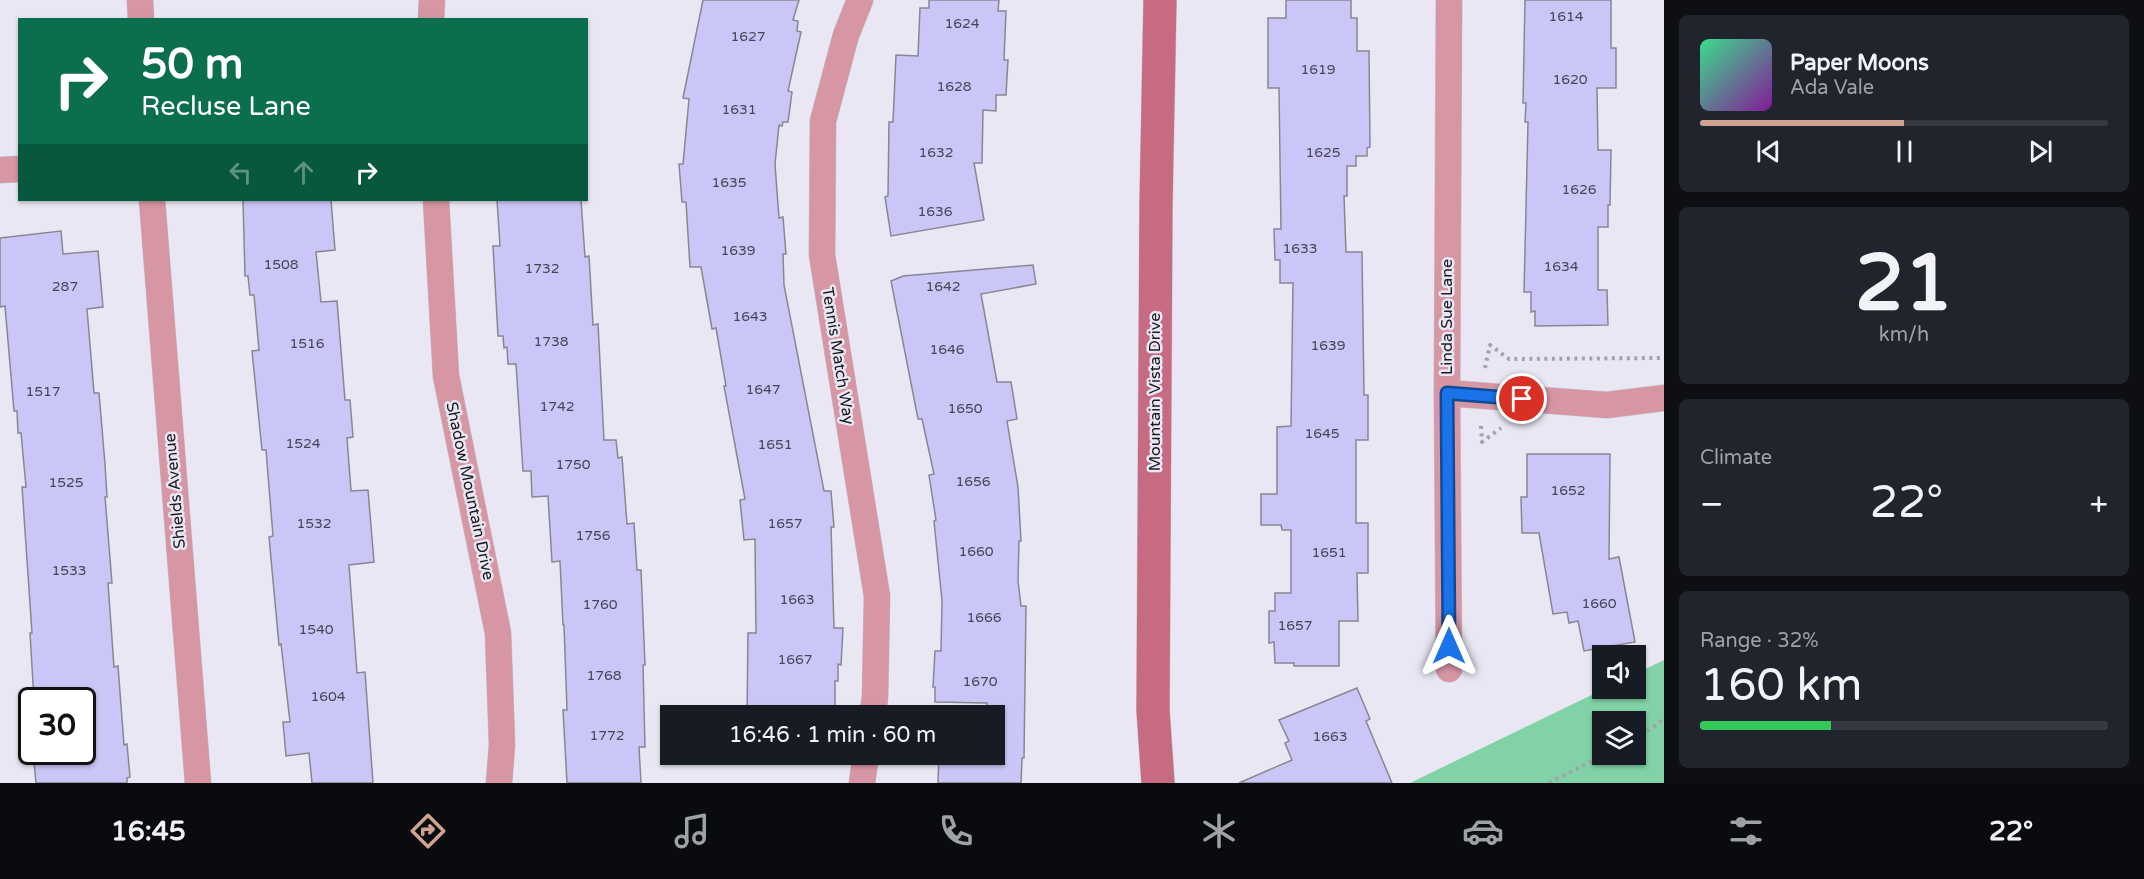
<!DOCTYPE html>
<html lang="en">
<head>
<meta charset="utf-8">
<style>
  body { margin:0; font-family:"Varela Round",sans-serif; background:#20242c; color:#f1f3f6; height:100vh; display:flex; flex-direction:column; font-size:22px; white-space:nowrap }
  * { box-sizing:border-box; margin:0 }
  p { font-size:20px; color:#9ea1a6 }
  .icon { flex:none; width:33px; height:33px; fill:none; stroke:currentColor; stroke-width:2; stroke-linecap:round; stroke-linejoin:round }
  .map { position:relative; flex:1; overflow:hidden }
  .drawer { display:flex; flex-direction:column; gap:15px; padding:15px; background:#0d0f14; width:480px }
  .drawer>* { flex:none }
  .guide { position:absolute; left:18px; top:18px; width:570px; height:183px; border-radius:0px; box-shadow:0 2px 4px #0004; background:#0b6e4f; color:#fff; overflow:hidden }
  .fabs { position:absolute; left:1592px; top:645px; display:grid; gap:12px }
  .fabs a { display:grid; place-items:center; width:54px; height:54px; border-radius:0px; background:#171b24; box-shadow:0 2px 4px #0004; font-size:30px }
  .speed { position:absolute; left:18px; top:687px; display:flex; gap:12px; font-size:30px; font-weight:700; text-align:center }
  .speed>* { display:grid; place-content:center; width:78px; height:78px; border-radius:50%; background:#171b24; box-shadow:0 2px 4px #0004; line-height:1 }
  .speed .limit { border:3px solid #111; border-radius:9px; background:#fff; color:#111 }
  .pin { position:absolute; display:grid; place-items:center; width:51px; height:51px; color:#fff; margin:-26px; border:3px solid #fff; border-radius:50%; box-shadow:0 2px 6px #0007 }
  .me { position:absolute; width:66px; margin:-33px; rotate:0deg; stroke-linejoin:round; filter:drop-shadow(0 0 4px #0008) }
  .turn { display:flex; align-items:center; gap:21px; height:126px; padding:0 24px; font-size:27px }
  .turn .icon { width:78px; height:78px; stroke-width:2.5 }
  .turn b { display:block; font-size:42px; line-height:51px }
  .lanes { display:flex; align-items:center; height:57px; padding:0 24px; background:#0003; justify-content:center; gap:30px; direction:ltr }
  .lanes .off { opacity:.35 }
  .big { font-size:45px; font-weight:600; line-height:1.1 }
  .drawer .widget { flex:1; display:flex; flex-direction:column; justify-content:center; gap:9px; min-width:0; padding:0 21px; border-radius:9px; background:#20242c }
  .drawer .dial { align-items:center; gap:0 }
  .dial b { font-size:78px; line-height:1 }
  .song { display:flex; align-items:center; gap:18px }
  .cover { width:72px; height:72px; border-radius:9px; background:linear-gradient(135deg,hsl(150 70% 55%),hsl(290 70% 35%)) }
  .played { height:6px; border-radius:3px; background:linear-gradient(90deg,#d0a390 50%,#363941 50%) }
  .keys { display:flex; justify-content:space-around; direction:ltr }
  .heat { display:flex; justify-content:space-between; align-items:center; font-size:33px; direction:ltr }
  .charge { height:9px; border-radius:4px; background:linear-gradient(90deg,#34c759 32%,#363941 0) }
  .trip { position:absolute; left:660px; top:705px; width:345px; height:60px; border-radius:0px; background:#171b24; box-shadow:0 2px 4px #0004; font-weight:600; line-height:60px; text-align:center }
  .tab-bar { display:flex; height:96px; justify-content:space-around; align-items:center; background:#090b0e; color:#9ea1a6 }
  .tab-bar .icon { width:42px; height:42px }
  .tab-bar .current { color:#d0a390 }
  .tab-bar b { font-size:27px; color:#f1f3f6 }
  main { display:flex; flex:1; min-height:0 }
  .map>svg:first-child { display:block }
</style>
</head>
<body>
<main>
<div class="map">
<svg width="1664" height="783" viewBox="0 0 1664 783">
  <rect width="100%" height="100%" fill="#e8e7f3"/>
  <!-- green -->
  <path fill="#81d2a6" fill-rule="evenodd" d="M1664,660V783H1410L1604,689L1635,688V674ZM1602,722H1635V754H1602Z"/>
  <!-- building -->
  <g fill="#cbc6f8" stroke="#888791" stroke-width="1.5">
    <polygon points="703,0 799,0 793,20 798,21 797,31 801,32 788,91 792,92 788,122 783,122 782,126 779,125 775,164 779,218 783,217 786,254 783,254 784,285 824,491 831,491 834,527 831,527 834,628 843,628 841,665 838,664 838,681 835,681 835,716 747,716 748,633 756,633 755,539 744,540 740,500 745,499 724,386 726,386 716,328 712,329 701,267 690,267 686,202 682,202 679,164 683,164 689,99 683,98"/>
    <polygon points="929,0 999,0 998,11 1006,11 1004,60 1008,60 1006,95 996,95 996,111 983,110 982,163 974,163 984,220 891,236 885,197 888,196 889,122 893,122 896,55 918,56 920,8 929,8"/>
    <polygon points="1286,0 1351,0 1351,18 1357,18 1357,51 1369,51 1370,147 1367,148 1367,156 1356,156 1356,166 1347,166 1347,196 1344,196 1346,252 1362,252 1364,395 1368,395 1368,440 1356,440 1356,523 1368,523 1368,573 1357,573 1358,621 1339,621 1339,666 1294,666 1294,663 1275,663 1274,642 1269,643 1269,611 1275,611 1275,593 1291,593 1291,530 1282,530 1281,525 1261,525 1261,494 1277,494 1277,427 1291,426 1293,283 1280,283 1280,260 1275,260 1274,229 1281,229 1279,88 1268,88 1268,18 1286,18"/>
    <polygon points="1525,0 1611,0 1611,48 1616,48 1616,88 1597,88 1598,150 1611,150 1610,205 1608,205 1608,227 1598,227 1598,290 1607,290 1608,325 1535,326 1535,311 1531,312 1531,292 1524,292 1528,122 1525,122 1526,103 1523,103"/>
    <polygon points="243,200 331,200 335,250 316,252 321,302 337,301 345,400 350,400 353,437 347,438 351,491 368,490 374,562 349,565 357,673 365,672 373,783 312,783 309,753 286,756 283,722 290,722 281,644 279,645 269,537 273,536 266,450 262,450 252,351 259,350 254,295 250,295 248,276 245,276"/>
    <polygon points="497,200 581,200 585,257 589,256 593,325 598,324 604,440 616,440 618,458 622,457 627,524 634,523 637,570 641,570 645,665 643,665 645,747 639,747 641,783 567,783 563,710 567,710 564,625 563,625 560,561 552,562 548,496 532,497 531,471 523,471 516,364 508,364 507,347 504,348 503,336 498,336 493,246 500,246"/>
    <polygon points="61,231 63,254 98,251 103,307 87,309 94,393 99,393 105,464 107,497 105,497 112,583 108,583 114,667 118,666 124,745 127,744 130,777 127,778 127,783 36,783 33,752 82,752 82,700 34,700 30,633 32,633 22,487 26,487 21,433 18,433 17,411 14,411 5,306 0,307 0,238"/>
    <polygon points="1033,265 1036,284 981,294 997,382 1011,382 1017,419 1007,421 1018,487 1021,541 1019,541 1018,581 1021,606 1026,606 1024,758 1022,758 1021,783 938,783 939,754 994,754 994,716 988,716 987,703 935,702 935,687 933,687 935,651 941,651 942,601 934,521 936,520 929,475 934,474 922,419 918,419 891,281 903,276"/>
    <polygon points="1527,454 1610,454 1609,559 1619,557 1635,642 1584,651 1578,621 1569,623 1567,612 1553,614 1539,533 1522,533 1521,497 1527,497"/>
    <polygon points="1357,688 1370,719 1366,721 1392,783 1239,783 1292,760 1285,743 1289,741 1279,720"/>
  </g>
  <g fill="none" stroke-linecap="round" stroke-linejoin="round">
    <!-- minor casing -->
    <g stroke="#c3c2cd" stroke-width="27">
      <g id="minor">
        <polyline points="140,0 141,20"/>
        <polyline points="860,0 846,35 823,121 822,255 877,596 875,698 872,716"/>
        <polyline points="1449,0 1447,393 1449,669"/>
        <polyline points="431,20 432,0"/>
        <polyline points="0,170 20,169"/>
        <polyline points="152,200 198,783"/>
        <polyline points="436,200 446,376 498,633 502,745 499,783"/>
        <polyline points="1447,393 1607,405 1664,398"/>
        <polyline points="862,783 866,754"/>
      </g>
    </g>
    <!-- secondary casing -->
    <g stroke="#c3c2cd" stroke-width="34">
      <polyline id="secondary" points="1158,783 1153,710 1156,204 1160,0"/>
    </g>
    <!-- path -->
    <g stroke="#a3a2ac" stroke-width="4" stroke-dasharray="3 4.5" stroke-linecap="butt">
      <polyline points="1485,368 1490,345 1509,359 1664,358"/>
      <polyline points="1481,426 1482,442 1501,428"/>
      <polyline points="1635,740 1664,719"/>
      <polyline points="1549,783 1606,754"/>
    </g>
    <!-- minor -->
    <use href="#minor" stroke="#d696a3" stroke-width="26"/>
    <!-- secondary -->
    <use href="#secondary" stroke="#c76b82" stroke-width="33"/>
  </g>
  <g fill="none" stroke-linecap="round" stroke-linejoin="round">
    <!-- route casing -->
    <g stroke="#114b97" stroke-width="15">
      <polyline id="route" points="1449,646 1447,393 1522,399"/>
    </g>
    <!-- route -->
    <use href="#route" stroke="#1a73e8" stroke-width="10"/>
  </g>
  <g text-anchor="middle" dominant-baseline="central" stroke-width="5" stroke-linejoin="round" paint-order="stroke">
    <!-- number labels -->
    <g font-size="14" fill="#464554">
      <text x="1566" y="16">1614</text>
      <text x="962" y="23">1624</text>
      <text x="748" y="36">1627</text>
      <text x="1318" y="69">1619</text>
      <text x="1570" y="79">1620</text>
      <text x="954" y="86">1628</text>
      <text x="739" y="109">1631</text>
      <text x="936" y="152">1632</text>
      <text x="1323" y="152">1625</text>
      <text x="729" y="182">1635</text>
      <text x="1579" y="189">1626</text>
      <text x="935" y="211">1636</text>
      <text x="1300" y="248">1633</text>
      <text x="738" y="250">1639</text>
      <text x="281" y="264">1508</text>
      <text x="1561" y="266">1634</text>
      <text x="542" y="268">1732</text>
      <text x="65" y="286">287</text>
      <text x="943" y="286">1642</text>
      <text x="750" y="316">1643</text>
      <text x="551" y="341">1738</text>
      <text x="307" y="343">1516</text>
      <text x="1328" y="345">1639</text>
      <text x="947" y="349">1646</text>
      <text x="763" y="389">1647</text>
      <text x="43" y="391">1517</text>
      <text x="557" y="406">1742</text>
      <text x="965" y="408">1650</text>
      <text x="1322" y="433">1645</text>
      <text x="303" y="443">1524</text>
      <text x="775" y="444">1651</text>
      <text x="573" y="464">1750</text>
      <text x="973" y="481">1656</text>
      <text x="66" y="482">1525</text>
      <text x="1568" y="490">1652</text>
      <text x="314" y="523">1532</text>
      <text x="785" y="523">1657</text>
      <text x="593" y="535">1756</text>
      <text x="976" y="551">1660</text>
      <text x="1329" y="552">1651</text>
      <text x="69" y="570">1533</text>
      <text x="797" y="599">1663</text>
      <text x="1599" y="603">1660</text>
      <text x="600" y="604">1760</text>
      <text x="984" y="617">1666</text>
      <text x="1295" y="625">1657</text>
      <text x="316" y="629">1540</text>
      <text x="795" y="659">1667</text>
      <text x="604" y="675">1768</text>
      <text x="980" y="681">1670</text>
      <text x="328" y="696">1604</text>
      <text x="607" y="735">1772</text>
      <text x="1330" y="736">1663</text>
    </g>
    <!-- street labels -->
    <g font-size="16" fill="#1a1a1e" stroke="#e8e7f3">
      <text transform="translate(1447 317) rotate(-90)">Linda Sue Lane</text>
      <text transform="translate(838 356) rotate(81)">Tennis Match Way</text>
      <text transform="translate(1155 392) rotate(-90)">Mountain Vista Drive</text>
      <text transform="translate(175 491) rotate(-95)">Shields Avenue</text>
      <text transform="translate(470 491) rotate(78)">Shadow Mountain Drive</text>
    </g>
  </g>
</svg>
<div class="fabs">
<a><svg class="icon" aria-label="sound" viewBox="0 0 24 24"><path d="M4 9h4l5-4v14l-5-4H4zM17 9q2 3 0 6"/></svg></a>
<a><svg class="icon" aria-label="layers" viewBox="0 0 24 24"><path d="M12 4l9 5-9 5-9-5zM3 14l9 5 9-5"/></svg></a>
</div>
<div class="speed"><div class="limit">30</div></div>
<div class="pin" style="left:1522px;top:399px;background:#d93025"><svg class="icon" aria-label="arrive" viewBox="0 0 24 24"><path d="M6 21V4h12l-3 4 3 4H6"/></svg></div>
<svg class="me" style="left:1449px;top:646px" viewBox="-20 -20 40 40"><path d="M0-17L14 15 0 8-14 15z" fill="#1a73e8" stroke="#fff" stroke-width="4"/></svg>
<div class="trip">16:46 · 1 min · 60 m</div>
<div class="guide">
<div class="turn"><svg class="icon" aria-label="right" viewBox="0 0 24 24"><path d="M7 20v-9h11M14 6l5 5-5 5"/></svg><div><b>50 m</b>Recluse Lane</div></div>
<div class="lanes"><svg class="icon off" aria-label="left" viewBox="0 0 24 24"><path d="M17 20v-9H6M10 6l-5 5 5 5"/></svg><svg class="icon off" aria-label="ahead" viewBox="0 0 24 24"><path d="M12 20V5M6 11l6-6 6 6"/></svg><svg class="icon" aria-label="right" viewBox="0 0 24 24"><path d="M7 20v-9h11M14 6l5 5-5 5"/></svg></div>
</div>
</div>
<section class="drawer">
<div class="widget">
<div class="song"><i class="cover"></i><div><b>Paper Moons</b><p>Ada Vale</p></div></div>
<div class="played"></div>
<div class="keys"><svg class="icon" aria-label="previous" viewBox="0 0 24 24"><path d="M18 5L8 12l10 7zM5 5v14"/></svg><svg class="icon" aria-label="pause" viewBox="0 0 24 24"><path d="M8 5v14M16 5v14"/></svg><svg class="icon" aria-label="next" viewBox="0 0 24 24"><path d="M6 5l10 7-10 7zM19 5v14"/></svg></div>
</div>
<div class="widget dial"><b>21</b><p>km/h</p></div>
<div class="widget"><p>Climate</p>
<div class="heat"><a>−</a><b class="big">22°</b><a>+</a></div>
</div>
<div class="widget"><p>Range · 32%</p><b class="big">160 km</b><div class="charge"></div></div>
</section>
</main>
<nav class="tab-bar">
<b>16:45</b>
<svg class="icon current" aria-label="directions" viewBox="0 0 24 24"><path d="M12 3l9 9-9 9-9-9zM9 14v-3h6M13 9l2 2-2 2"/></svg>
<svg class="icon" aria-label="music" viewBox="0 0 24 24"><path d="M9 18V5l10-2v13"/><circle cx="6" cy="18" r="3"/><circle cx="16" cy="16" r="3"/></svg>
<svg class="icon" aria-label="phone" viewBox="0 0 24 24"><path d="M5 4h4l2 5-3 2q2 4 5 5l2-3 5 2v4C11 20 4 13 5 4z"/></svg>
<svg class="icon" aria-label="climate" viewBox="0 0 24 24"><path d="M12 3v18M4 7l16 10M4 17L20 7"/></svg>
<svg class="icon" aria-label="car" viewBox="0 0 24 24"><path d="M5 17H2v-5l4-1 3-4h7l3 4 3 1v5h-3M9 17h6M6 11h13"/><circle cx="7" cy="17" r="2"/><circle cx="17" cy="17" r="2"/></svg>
<svg class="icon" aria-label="filters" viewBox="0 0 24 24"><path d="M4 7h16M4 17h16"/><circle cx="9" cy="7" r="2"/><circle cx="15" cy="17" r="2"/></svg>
<b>22°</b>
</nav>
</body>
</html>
